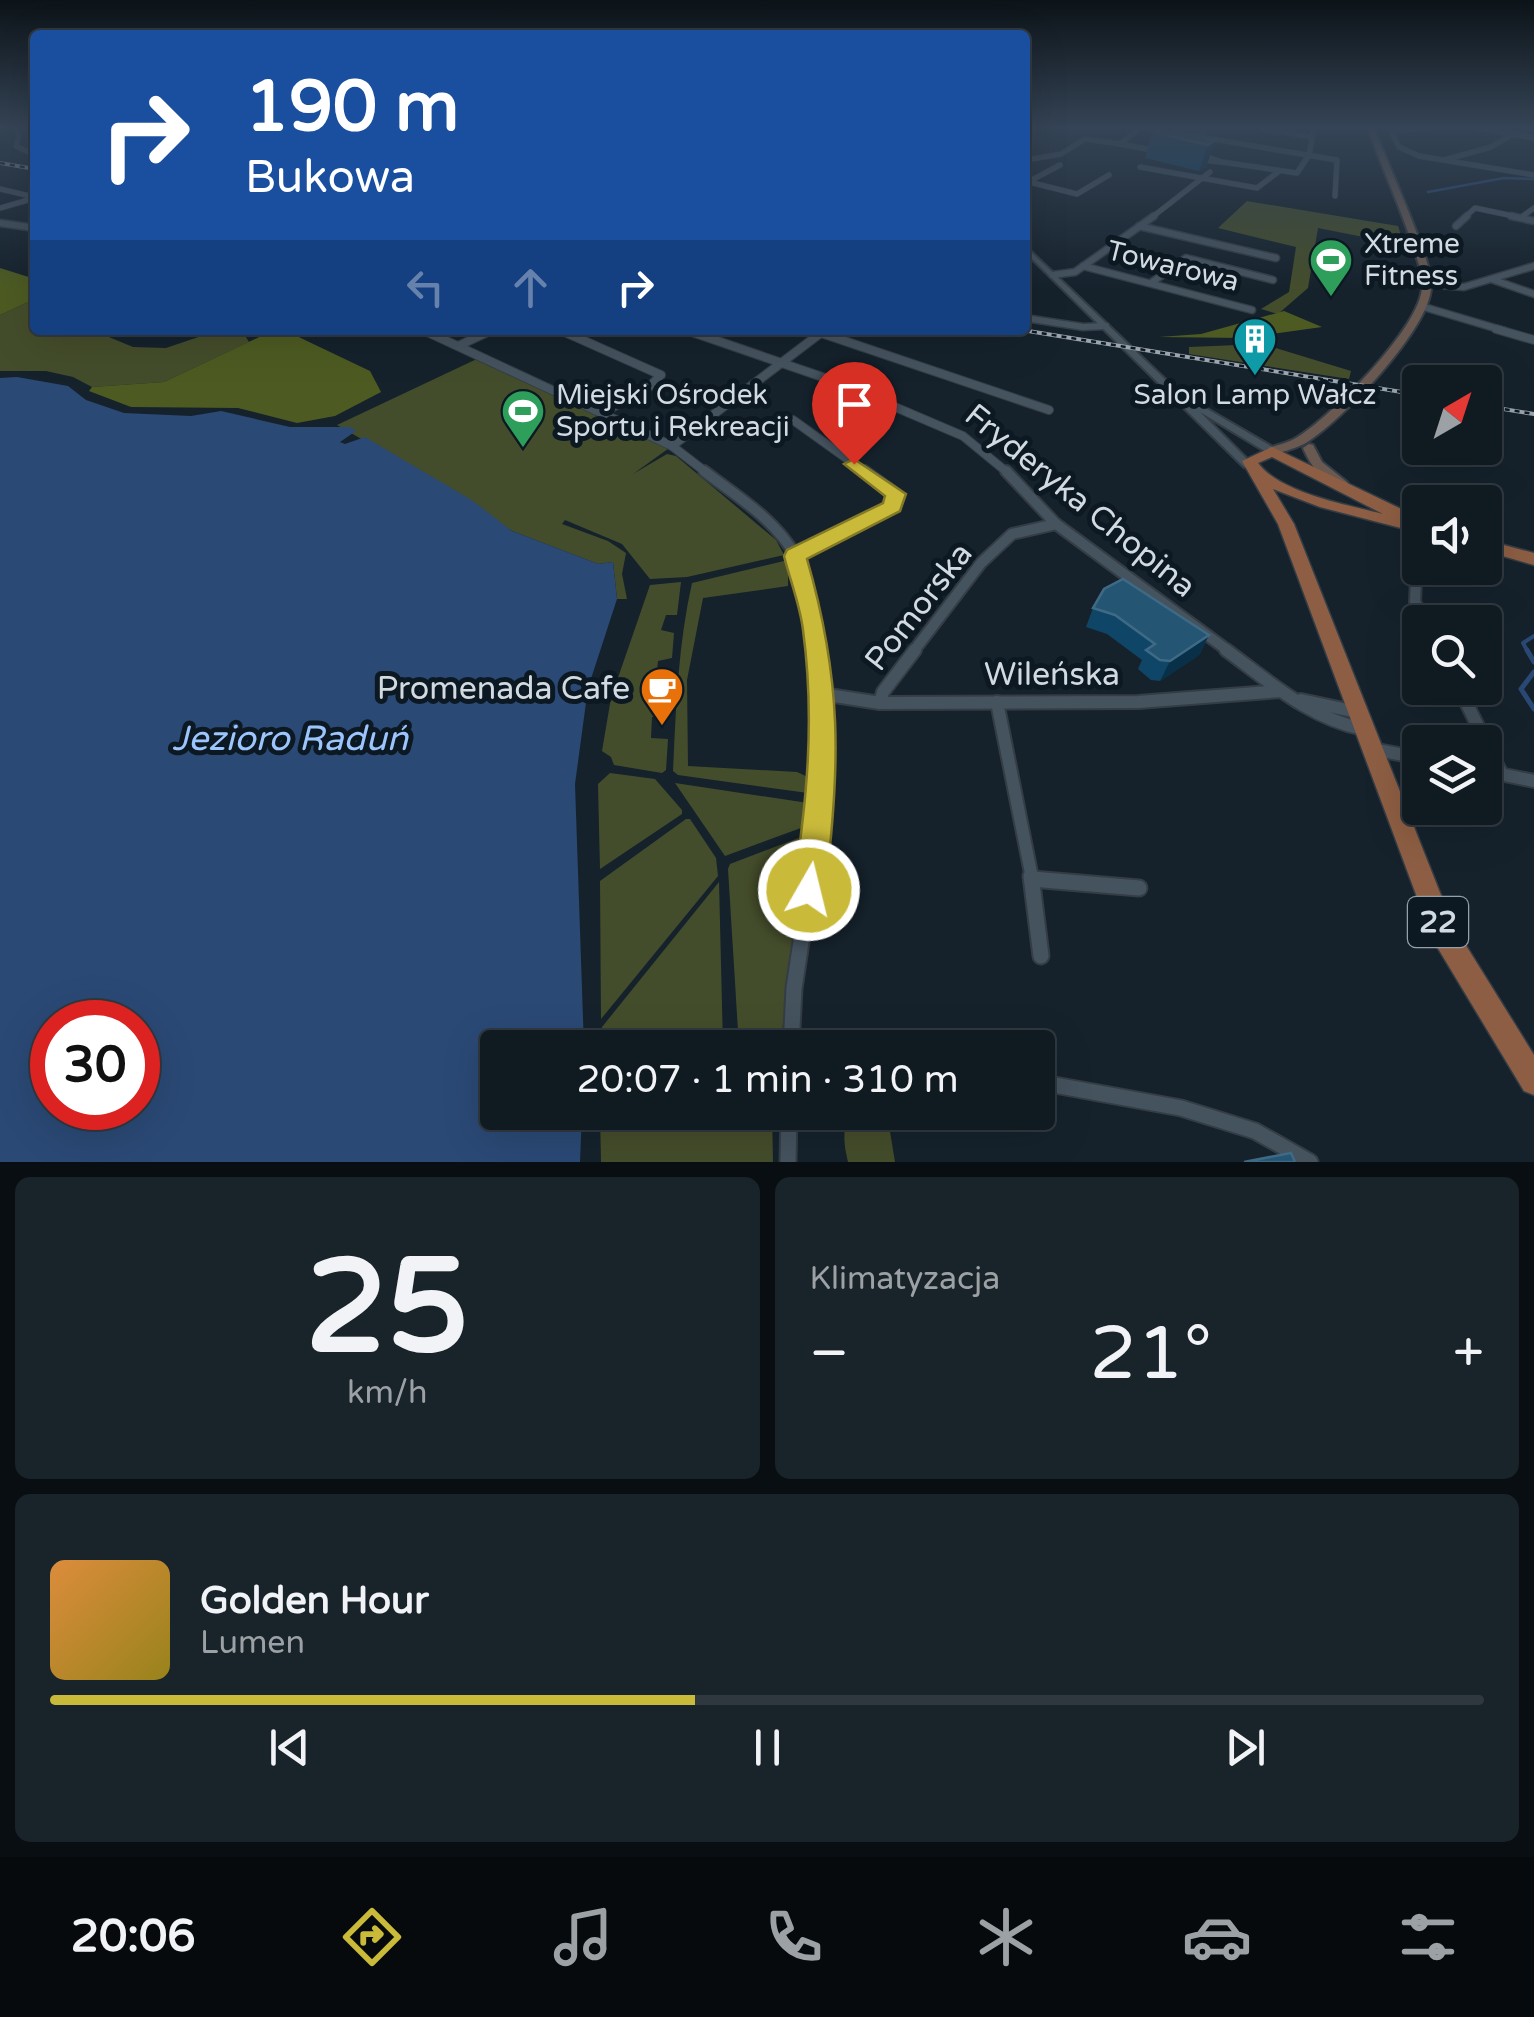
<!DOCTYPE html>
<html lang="pl">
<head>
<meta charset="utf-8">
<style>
  body { margin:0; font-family:"Varela Round",sans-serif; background:#19232a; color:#f1f3f6; height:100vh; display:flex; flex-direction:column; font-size:38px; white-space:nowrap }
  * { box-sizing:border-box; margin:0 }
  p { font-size:32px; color:#9ca1a5 }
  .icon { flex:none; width:55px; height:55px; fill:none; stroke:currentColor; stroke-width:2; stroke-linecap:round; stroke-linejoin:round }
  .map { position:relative; height:1162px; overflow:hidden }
  .details { display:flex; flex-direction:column; gap:15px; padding:15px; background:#090e12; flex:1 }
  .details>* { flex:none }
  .hud { position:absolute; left:30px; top:30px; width:1000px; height:305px; border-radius:10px; box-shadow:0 10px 40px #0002,0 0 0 2px #30383f; background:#1a4fa0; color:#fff; overflow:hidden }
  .needle { width:65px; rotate:39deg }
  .controls { position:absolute; left:1402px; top:365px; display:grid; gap:20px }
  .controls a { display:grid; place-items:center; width:100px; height:100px; border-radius:10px; background:#101a21; box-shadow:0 10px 40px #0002,0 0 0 2px #30383f; font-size:50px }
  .speed { position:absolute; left:30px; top:1000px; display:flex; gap:20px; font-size:50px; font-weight:700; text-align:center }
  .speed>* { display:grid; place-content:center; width:130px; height:130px; border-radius:50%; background:#101a21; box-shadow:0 10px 40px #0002,0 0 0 2px #30383f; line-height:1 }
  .speed .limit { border:15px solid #d22; background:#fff; color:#111 }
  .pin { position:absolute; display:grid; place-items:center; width:85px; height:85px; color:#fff; margin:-102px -42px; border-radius:50% 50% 50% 0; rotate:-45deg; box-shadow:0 0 10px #0007 }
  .pin .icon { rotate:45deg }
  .me { position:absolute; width:110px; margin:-55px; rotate:8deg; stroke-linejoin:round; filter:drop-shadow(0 0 8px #0008) }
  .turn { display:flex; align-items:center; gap:35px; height:210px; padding:0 50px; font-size:45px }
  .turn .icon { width:130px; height:130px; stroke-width:2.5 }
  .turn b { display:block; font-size:70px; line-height:85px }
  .lanes { display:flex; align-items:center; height:95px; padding:0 50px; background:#0003; justify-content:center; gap:50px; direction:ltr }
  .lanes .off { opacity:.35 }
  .big { font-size:75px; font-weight:600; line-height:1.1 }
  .details .widget { flex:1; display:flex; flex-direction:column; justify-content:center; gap:15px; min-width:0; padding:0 35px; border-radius:15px; background:#19232a }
  .details .dial { align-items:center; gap:0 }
  .dial b { font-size:130px; line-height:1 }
  .song { display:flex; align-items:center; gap:30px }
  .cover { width:120px; height:120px; border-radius:15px; background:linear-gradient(135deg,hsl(30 70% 55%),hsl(50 70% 35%)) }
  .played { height:10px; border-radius:5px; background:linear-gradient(90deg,#caba3a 45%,#30383f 45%) }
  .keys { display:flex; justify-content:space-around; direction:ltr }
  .heat { display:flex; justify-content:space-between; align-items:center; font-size:55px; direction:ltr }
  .details .tiles { flex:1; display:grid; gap:15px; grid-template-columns:1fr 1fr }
  .widget:last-child { grid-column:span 2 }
  .trip { position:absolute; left:480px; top:1030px; width:575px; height:100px; border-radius:10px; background:#101a21; box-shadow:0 10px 40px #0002,0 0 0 2px #30383f; font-weight:600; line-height:100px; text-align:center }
  .dock { display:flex; height:160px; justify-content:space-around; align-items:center; background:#060a0d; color:#9ca1a5 }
  .dock .icon { width:70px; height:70px }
  .dock .on { color:#caba3a }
  .dock b { font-size:45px; color:#f1f3f6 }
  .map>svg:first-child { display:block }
</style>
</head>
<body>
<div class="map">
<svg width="1534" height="1162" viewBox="0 0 1534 1162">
  <rect width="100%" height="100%" fill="#15222c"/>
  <!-- green -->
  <g fill="#444d2b">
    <polygon points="1247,201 1398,226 1404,245 1318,228 1308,288 1278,314 1261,309 1289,292 1296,247 1218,228"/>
    <polygon points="35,299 35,330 92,330 133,347 166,348 219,330 242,331 249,342 164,382 92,387 73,377 46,371 0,371 0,315"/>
    <polygon points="1263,344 1351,371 1349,379 1189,354 1189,347"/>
    <polygon points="481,357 672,446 633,474 667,454 676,456 776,540 784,555 687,577 650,579 622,544 565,520 562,524 608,541 626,553 622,574 627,599 617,599 613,562 598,564 512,531 464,498 337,425"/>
    <path d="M788,560V586L703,598L687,680L688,766L797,772L808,777V793L678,775L673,771C676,708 678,645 692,583Z"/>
    <polygon points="681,582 677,615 666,615 661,630 674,633 672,658 658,661 656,679 671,678 667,716 652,717 651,738 668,739 666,770 662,773 614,765 611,757 602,751 611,698 650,585"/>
    <polygon points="610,773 655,779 682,810 682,814 600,869 598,784"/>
    <polygon points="675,783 808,803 809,825 725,856"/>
    <polygon points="686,819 690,819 716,858 718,876 601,1019 600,881"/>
    <polygon points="809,834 781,1039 778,1047 739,1047 728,869 730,864"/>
    <polygon points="719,882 723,1047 600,1047 602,1027"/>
    <polygon points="600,1113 772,1113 773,1162 601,1162"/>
    <path d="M852,1113H887L895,1162H848C844,1145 841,1127 852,1113Z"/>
  </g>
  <!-- forest -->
  <g fill="#4d5b22">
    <polygon points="0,268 35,279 35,299 0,315"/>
    <polygon points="1284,311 1322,327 1243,338 1159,337 1201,334"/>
    <polygon points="274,330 284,330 370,371 381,392 335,416 297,423 238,408 131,407 89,391 92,387 164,382"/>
  </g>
  <!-- water -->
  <path fill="#2a4975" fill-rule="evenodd" d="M17,377L68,386L86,400L124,413L191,416L221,411L290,427H350L356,431L340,442L345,444L365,437L473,501L512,531L598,564L613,562L617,599L588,688L575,784L584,1047L498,1048V1112L582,1113L580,1162H0V378ZM52,1022H138V1108H52Z"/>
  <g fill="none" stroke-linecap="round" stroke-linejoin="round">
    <!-- stream-far2 -->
    <polyline stroke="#2a4975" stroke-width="2.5" points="1428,192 1504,178 1534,179"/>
    <!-- stream-far1 -->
    <polyline stroke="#2a4975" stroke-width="4" points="1528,652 1523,643 1534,636"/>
    <!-- stream -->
    <g stroke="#2a4975" stroke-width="5">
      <polyline points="1527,650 1534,662"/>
      <polyline points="1534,672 1521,689 1534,709"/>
    </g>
    <!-- minor-far5 casing -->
    <g stroke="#343d45" stroke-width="6">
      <g id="minor-far5">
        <polyline points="15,128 19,136 16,146 35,155"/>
        <polyline points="1150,128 1178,133"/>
        <polyline points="1259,128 1312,137"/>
        <polyline points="1424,128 1391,131 1399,147 1419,156 1534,175"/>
        <polyline points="1479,128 1534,138"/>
        <polyline points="1195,136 1337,160 1335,196"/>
        <polyline points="1120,144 1158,151"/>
        <polygon points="1208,157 1222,162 1200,160"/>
        <polyline points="1032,159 1061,154 1085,139 1120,144 1140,128"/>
        <polyline points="1444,160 1491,147 1513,134"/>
        <polyline points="1222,162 1297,173 1309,155 1314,128"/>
        <polyline points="1140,167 1257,188 1278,172"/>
        <polyline points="1025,181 1077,194 1109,175"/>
        <polyline points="1028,182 1060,165"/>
        <polyline points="0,189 34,197"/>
        <polyline points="0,208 35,198"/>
        <polyline points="1151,218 1210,172"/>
        <polyline points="1464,218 1475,208 1523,218"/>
        <polyline points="1520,218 1534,208"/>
      </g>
    </g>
    <!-- minor-far4 casing -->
    <g stroke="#343d45" stroke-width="9">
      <g id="minor-far4">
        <polyline points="1511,216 1534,221"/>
        <polyline points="0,223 35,228"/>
        <polyline points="1139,226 1276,258"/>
        <polyline points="1456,226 1467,216"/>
        <polyline points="1083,266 1252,310"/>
        <polyline points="1052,275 1075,272 1154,216"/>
        <polyline points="1491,279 1534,294"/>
        <polyline points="1151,283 1186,258 1273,280"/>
        <polyline points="1427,284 1464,287 1534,266"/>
        <polyline points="1424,307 1505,331"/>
        <polyline points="1025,318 1083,327 1106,326"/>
      </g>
    </g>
    <!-- minor-far3 casing -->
    <g stroke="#343d45" stroke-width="10">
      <g id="minor-far3">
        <polyline points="1496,329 1534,340"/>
        <polyline points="423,330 672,446 707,473"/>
        <polyline points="560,330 661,375 649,387 602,413"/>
        <polyline points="686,330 834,381 963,436 1008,473"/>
        <polyline points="821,333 1049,410"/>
        <polyline points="458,346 492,330"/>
        <polyline points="793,420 867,473"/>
        <polyline points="672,446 822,332"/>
      </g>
    </g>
    <!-- minor-far2 casing -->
    <g stroke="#343d45" stroke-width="14">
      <g id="minor-far2">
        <path d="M704,471C735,495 775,519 795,555C808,578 815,626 817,652"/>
        <polyline points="1006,471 1056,524 1230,652"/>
        <polyline points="795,555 893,507 896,494 864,471"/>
        <polyline points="1416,579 1415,602 1426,622"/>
        <polyline points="913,652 981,563 1012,534 1056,524"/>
      </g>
    </g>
    <!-- minor-far1 casing -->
    <g stroke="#343d45" stroke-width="16">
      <g id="minor-far1">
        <path d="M1226,650C1270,682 1309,718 1363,729"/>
        <polyline points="1459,688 1502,775"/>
        <polyline points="822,694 880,703 1138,702 1281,691"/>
        <polyline points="1301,700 1357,712"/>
        <polyline points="997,702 1032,878"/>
        <polyline points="880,703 883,692 915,650"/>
        <polyline points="1372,749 1420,758"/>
        <polyline points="1485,771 1534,781"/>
        <polyline points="810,878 822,801 825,744 817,650"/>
      </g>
    </g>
    <!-- minor casing -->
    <g stroke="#343d45" stroke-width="19">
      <g id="minor">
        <polyline points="1031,876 1041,956"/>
        <polyline points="1032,879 1139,888"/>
        <polyline points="791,1048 794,988 811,876"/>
        <polyline points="1038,1082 1181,1108 1255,1131 1310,1162"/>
        <polyline points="788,1162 789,1112"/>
      </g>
    </g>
    <!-- tertiary casing -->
    <g stroke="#343d45" stroke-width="4">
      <polygon id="tertiary" points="1025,246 1190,403 1197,403 1276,449 1276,453 1268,453 1200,412 1253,465 1248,468 1244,467 1025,252"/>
    </g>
    <!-- secondary casing -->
    <g stroke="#343d45" stroke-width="4">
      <g id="secondary">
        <path d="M1368,128H1374C1389,166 1406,203 1420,242C1425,256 1431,271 1431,286C1432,327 1339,424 1304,444C1293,449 1279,454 1268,454V448C1277,445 1288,443 1296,438C1330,418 1421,327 1422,287C1423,273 1416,256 1412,243C1399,204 1381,166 1368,128Z"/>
        <path d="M1309,444L1313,445L1322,462L1347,482L1349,485L1347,488C1326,488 1310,465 1303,448Z"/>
      </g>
    </g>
    <!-- primary casing -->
    <g stroke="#343d45" stroke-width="3">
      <g id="primary">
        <path d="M1272,447L1420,518V533L1320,507L1273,489L1294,524L1452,923L1534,1055V1095L1524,1091L1433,940L1278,524L1242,461ZM1272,457L1383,514C1348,505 1280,493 1258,463Z"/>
        <polygon points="1485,540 1534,553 1534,565 1485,551"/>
      </g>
    </g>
    <!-- minor-far5 -->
    <use href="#minor-far5" stroke="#45535f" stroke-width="5"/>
    <!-- minor-far4 -->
    <use href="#minor-far4" stroke="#45535f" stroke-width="6"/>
    <!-- minor-far3 -->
    <use href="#minor-far3" stroke="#45535f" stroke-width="8"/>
    <!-- minor-far2 -->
    <use href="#minor-far2" stroke="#45535f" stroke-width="10"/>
    <!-- minor-far1 -->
    <use href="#minor-far1" stroke="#45535f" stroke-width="12"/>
    <!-- minor -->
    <use href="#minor" stroke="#45535f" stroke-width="15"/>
    <!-- tertiary -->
    <use href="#tertiary" fill="#45535f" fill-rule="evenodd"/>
    <!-- secondary -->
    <use href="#secondary" fill="#695951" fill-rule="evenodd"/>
    <!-- primary -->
    <use href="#primary" fill="#8d5e43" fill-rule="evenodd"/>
    <!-- rail casing -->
    <g stroke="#9ca5ad" stroke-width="4">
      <g id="rail">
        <polyline points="0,163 35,169"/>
        <polyline points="1022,330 1420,395"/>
        <polyline points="1485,406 1534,414"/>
      </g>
    </g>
    <!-- rail -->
    <use href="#rail" stroke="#0c1822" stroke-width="2.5" stroke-dasharray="5" stroke-linecap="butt"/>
  </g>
  <!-- wall -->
  <g fill="#0f4566">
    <polygon points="1166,128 1210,128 1206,139 1215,140 1206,167 1199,171 1145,158 1152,132 1164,132"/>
    <polygon points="1093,608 1209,635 1199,655 1160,681 1151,680 1138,669 1142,660 1107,634 1086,627"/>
  </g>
  <!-- shaded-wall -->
  <g fill="#083049">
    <polygon points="1215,140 1206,167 1199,171 1208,145"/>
    <polygon points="1209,635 1199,655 1160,681 1170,661"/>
  </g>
  <!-- building -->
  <g fill="#245573" stroke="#3f6a85" stroke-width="2.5">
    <polygon points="1179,128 1209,128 1202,134 1206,139 1215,140 1208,145 1152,132 1178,132"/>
    <polygon points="1123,579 1209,635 1170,661 1160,660 1146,650 1155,644 1115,615 1093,608 1104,589"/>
    <polygon points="1291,1153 1295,1162 1244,1162"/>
  </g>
  <!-- sky -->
  <linearGradient id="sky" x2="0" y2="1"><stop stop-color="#0c1318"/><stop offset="0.44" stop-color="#354456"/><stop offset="1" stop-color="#354456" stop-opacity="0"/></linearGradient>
  <rect width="1534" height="290" fill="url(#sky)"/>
  <!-- route -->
  <path fill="#caba3a" stroke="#837926" stroke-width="2.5" d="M854,459L906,494L900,511L807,559C842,680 841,765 825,890L820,900L809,904L798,900L793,890C807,802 815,719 803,630C800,605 790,580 784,556L787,550L883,503L885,496L844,464Z"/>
  <!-- icons -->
  <defs>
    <g id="stadium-pin" transform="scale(2.25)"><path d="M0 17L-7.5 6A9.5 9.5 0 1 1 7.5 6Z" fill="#2e9e5b" stroke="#0c1822"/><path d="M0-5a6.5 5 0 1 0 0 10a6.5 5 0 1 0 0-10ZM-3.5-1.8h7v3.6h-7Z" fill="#fff"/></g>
    <g id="building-pin" transform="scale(2.25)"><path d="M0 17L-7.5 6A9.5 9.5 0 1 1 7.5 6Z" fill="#0f9aa8" stroke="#0c1822"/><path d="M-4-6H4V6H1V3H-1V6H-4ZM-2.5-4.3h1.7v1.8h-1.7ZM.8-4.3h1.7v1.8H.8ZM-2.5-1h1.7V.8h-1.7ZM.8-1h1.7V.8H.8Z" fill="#fff"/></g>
    <g id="cafe-pin" transform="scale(2.25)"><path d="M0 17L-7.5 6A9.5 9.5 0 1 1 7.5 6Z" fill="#e8710a" stroke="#0c1822"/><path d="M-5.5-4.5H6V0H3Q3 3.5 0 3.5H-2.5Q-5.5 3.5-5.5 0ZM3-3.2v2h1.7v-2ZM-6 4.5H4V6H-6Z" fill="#fff"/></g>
  </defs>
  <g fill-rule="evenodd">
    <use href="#stadium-pin" x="1331" y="260"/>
    <use href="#building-pin" x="1255" y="339"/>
    <use href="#stadium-pin" x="523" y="411"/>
    <use href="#cafe-pin" x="662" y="689"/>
  </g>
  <g text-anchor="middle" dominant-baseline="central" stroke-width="10" stroke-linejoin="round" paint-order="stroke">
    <!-- far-poi labels -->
    <g font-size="28" fill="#d2dae1" stroke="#0c1822" text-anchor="start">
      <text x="1364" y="244">Xtreme<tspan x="1364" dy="32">Fitness</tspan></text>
      <text x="556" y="395">Miejski Ośrodek<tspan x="556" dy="32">Sportu i Rekreacji</tspan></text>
      <text x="1255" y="395" text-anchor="middle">Salon Lamp Wałcz</text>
    </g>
    <!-- far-street labels -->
    <g font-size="28" fill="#d2dae1" stroke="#0c1822">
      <text transform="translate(1173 266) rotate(14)">Towarowa</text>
    </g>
    <!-- shield labels -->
    <rect fill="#0c1822" stroke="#97a0a8" stroke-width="2.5" x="1408" y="897" width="60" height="50" rx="8"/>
    <g font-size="30" font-weight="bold" fill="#d2dae1">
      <text x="1438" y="922">22</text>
    </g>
    <!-- street labels -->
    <g font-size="32" fill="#d2dae1" stroke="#0c1822">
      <text transform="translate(1080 501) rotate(39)">Fryderyka Chopina</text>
      <text transform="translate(919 607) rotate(-52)">Pomorska</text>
      <text x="1052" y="675">Wileńska</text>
    </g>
    <!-- poi labels -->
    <g font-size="32" fill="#d2dae1" stroke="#0c1822" text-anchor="end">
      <text x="630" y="689">Promenada Cafe</text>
    </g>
    <!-- water labels -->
    <g font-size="35" font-style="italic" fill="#9dc5fd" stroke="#0c1822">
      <text x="290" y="739">Jezioro Raduń</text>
    </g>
  </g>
</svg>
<div class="controls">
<a><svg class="needle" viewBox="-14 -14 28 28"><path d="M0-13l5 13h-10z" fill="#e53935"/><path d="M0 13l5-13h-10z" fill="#9ca1a5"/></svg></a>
<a><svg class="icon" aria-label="sound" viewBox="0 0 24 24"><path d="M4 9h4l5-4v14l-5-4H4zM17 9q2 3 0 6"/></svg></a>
<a><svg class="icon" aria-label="search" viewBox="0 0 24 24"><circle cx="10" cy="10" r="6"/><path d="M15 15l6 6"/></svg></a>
<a><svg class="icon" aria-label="layers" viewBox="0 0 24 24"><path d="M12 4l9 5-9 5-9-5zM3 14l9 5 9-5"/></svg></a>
</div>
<div class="speed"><div class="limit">30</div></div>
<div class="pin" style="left:854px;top:464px;background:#d93025"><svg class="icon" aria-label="arrive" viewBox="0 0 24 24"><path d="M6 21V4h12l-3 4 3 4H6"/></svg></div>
<svg class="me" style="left:809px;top:890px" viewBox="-20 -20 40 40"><circle r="17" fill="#caba3a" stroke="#fff" stroke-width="3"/><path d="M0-11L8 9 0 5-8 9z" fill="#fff"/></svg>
<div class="trip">20:07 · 1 min · 310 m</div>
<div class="hud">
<div class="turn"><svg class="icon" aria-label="right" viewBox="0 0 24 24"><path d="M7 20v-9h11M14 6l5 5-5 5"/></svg><div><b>190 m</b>Bukowa</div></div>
<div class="lanes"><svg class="icon off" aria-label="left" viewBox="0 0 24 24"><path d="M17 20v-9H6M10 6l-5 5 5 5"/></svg><svg class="icon off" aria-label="ahead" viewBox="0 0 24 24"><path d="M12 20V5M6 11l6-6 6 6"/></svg><svg class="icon" aria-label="right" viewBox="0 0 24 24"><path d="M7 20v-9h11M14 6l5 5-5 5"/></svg></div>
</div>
</div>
<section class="details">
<div class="tiles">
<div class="widget dial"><b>25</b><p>km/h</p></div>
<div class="widget"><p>Klimatyzacja</p>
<div class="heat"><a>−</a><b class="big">21°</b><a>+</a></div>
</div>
<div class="widget">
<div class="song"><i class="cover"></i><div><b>Golden Hour</b><p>Lumen</p></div></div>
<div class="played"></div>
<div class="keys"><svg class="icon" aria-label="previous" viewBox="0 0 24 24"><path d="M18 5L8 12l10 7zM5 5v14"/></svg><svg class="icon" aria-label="pause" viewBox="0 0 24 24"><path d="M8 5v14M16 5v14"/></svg><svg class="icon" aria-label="next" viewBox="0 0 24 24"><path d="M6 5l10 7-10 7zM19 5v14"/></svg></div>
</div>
</div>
</section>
<nav class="dock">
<b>20:06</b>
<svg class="icon on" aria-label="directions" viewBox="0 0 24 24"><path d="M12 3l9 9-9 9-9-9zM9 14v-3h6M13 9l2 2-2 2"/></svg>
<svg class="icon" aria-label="music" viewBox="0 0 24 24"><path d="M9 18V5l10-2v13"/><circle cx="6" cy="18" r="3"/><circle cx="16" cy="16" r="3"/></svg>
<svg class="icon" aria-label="phone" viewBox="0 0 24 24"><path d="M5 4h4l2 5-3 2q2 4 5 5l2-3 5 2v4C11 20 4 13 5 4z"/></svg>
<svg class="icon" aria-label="climate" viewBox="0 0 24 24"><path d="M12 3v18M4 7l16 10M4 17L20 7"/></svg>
<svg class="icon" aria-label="car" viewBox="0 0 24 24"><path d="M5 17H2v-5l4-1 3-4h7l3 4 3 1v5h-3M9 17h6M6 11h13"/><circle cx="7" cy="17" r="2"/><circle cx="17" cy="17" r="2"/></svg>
<svg class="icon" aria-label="filters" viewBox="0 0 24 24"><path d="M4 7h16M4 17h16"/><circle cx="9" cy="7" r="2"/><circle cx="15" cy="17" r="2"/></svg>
</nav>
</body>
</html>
